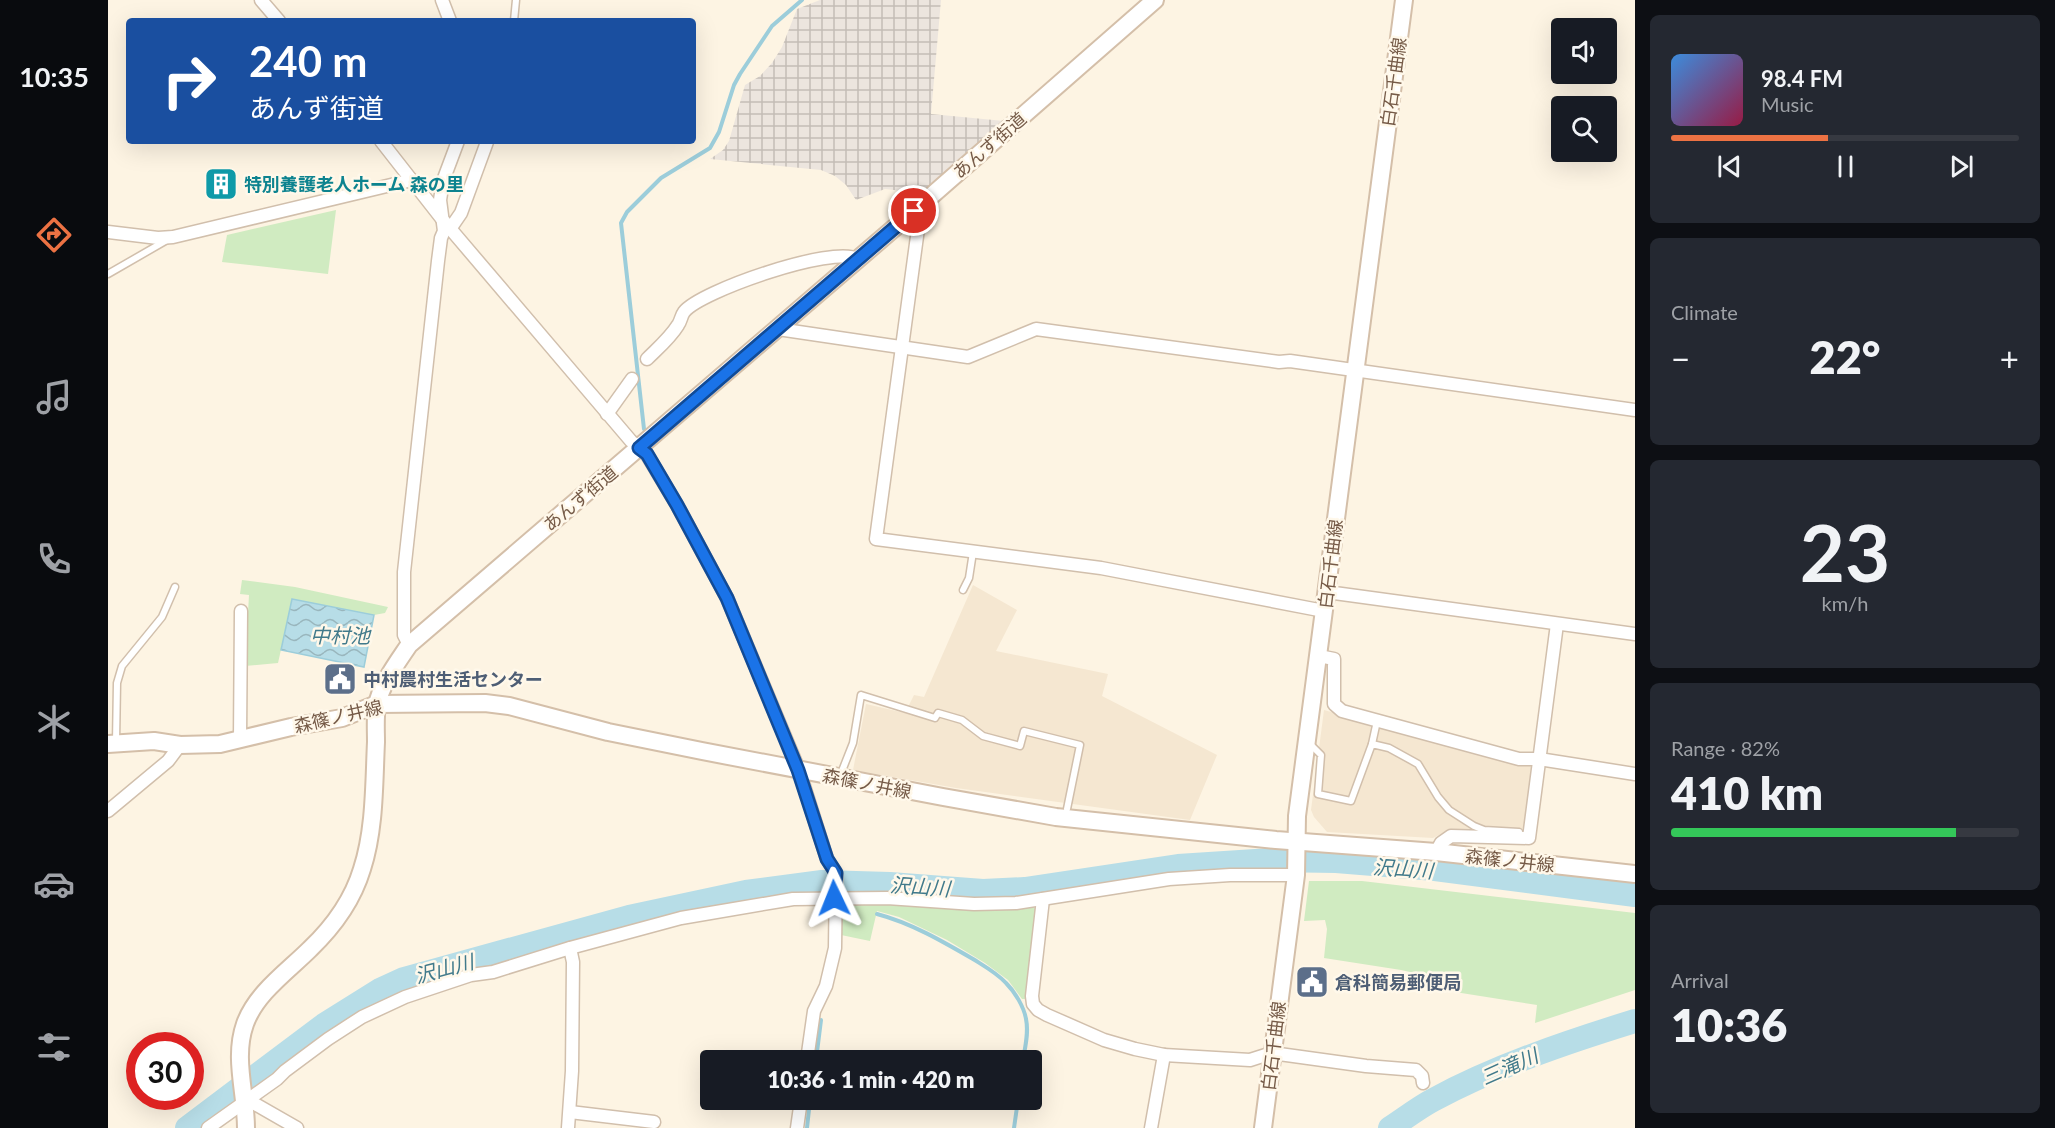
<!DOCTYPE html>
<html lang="en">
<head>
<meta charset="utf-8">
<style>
  body { margin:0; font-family:Lato,"Noto Sans JP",sans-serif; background:#242831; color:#f1f3f6; height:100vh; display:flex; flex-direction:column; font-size:22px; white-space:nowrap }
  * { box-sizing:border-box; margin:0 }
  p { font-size:20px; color:#9ea1a6 }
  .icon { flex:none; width:33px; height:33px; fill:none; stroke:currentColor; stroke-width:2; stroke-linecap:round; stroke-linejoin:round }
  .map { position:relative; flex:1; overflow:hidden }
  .details { display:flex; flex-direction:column; gap:15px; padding:15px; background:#0d0f14; width:420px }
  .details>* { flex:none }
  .banner { position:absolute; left:18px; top:18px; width:570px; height:126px; border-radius:6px; box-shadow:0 6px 24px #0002; background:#1a4fa0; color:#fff; overflow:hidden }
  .controls { position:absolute; left:1443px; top:18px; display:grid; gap:12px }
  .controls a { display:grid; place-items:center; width:66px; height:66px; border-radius:6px; background:#171b24; box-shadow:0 6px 24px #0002; font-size:30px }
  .speed { position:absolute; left:18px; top:1032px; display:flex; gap:12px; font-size:30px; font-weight:700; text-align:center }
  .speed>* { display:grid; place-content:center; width:78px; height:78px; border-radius:50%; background:#171b24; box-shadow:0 6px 24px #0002; line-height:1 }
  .speed .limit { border:9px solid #d22; background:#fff; color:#111 }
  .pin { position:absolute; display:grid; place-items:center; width:51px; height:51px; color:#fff; margin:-26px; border:3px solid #fff; border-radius:50%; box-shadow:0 2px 6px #0007 }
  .me { position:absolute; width:66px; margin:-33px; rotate:358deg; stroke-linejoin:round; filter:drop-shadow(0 0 4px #0008) }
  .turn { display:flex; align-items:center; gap:21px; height:126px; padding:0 24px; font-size:27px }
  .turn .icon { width:78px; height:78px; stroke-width:2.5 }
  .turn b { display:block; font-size:42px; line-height:51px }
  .big { font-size:45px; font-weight:800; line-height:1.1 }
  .details .card { flex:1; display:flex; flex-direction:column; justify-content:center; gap:9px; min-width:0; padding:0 21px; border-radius:9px; background:#242831 }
  .details .dial { align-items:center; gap:0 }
  .dial b { font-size:78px; line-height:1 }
  .song { display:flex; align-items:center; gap:18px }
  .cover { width:72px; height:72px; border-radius:9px; background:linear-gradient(135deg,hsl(210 70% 55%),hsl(340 70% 35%)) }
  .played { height:6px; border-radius:3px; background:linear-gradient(90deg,#ec7243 45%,#363941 45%) }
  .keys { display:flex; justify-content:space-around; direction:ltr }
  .heat { display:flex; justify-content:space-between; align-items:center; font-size:33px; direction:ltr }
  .charge { height:9px; border-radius:4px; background:linear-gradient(90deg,#34c759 82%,#363941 0) }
  .trip { position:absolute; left:592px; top:1050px; width:342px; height:60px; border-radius:6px; background:#171b24; box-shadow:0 6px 24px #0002; font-weight:800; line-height:60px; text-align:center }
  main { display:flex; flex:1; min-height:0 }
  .tab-bar { display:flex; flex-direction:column; width:108px; justify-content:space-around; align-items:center; background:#090b0e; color:#9ea1a6 }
  .tab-bar .icon { width:42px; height:42px }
  .tab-bar .current { color:#ec7243 }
  .tab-bar b { font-size:27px; color:#f1f3f6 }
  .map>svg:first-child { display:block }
</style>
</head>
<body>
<main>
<nav class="tab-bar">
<b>10:35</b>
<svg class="icon current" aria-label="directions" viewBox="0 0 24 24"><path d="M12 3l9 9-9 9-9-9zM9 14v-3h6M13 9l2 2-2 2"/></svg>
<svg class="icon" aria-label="music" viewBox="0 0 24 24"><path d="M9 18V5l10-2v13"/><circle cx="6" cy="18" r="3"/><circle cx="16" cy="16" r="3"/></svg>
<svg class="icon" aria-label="phone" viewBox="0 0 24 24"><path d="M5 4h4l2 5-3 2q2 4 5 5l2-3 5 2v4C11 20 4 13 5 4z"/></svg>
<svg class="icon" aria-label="climate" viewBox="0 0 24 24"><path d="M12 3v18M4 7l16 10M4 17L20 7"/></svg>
<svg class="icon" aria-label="car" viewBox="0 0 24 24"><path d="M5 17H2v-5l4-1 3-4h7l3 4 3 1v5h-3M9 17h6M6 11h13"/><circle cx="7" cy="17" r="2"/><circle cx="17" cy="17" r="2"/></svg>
<svg class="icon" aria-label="filters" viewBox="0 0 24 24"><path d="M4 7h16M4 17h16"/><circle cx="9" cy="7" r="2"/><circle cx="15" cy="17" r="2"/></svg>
</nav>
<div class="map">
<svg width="1527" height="1128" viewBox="0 0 1527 1128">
  <defs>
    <pattern id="industrial-grid" width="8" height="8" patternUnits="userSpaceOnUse" patternTransform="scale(1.5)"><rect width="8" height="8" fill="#ece5de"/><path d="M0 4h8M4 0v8" fill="none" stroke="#c4bdb6"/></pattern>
    <pattern id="water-waves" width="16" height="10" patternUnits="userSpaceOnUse" patternTransform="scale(1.5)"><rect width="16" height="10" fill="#b7dde7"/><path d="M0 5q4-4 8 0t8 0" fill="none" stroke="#99b6bd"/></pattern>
  </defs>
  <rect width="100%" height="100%" fill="#fdf4e3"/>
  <!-- residential -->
  <g fill="#f5e7d1">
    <polygon points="865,585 909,610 888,651 1000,674 994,696 1109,755 1082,820 848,788 745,770 758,704 797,713 806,695 816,697"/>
    <polygon points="1216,710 1411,764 1425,766 1419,828 1410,829 1409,835 1341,830 1325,838 1219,832 1206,817 1203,810"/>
  </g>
  <!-- industrial -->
  <polygon fill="url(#industrial-grid)" points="712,0 833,0 823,114 896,121 813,193 777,189 748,200 738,185 727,176 713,170 602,159 615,150 621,141 637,85 652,76 664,63 674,47 689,9"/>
  <!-- green -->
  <g fill="#d0ebc1">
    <polygon points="228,210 220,274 114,262 119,235"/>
    <polygon points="134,580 187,587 280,607 277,613 266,615 184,600 170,663 137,666 141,595 132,594"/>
    <polygon points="1201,881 1254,881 1527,913 1527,990 1427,1023 1429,1005 1328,989 1330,978 1293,970 1216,958 1219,929 1217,920 1196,921"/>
    <polygon points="746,902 863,909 924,907 928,909 918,999 914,999 900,980 877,963 839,940 791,917 769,911 762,941 733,935 733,905"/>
  </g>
  <!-- water -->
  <polygon fill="url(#water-waves)" stroke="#9ccdda" stroke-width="1.5" points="184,599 266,615 256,667 173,650"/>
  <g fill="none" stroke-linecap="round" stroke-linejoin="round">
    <!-- stream -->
    <g stroke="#9ccdda" stroke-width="4">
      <polyline points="536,429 513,223 519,212 553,178 602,148 611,132 626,85 632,74 664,26 694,0"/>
      <path d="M769,914C803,923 834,941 865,959C876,966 889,973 898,983C907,992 916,1007 918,1019C921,1033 917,1047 915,1060"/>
      <polyline points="708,1060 713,1020"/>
      <polyline points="699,1128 702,1100"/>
      <polyline points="906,1128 910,1100"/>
    </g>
    <!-- river -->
    <g stroke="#b7dde7" stroke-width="24">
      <polyline points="79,1128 216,1025 272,990 296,979 521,917 638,892 714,882 782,884 875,891 917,889 1070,866 1163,860 1228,861 1327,869 1527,895"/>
      <path d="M1282,1128C1296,1119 1310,1108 1325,1100C1388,1066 1459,1042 1527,1021"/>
    </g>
    <!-- lane casing -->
    <g stroke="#d1bfac" stroke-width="9">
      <g id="lane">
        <polyline points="406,21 408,0"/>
        <polyline points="0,274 59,240"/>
        <polyline points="855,590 861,578 865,552"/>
        <polyline points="8,742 9,683 14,666 54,617 67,587"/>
        <polyline points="1202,744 1213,755 1210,794 1243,801 1264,744 1281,748 1310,764 1330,797 1341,810 1366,826 1376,830 1411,832"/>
        <polyline points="1264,744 1269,721"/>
        <polyline points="732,776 745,743 753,695 827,718 830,713 854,720 875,736 912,746 916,731 972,745 959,809"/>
      </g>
    </g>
    <!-- street casing -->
    <g stroke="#d1bfac" stroke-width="15">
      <g id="street">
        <polyline points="153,0 171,21"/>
        <polyline points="334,0 342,21"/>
        <polyline points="273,141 334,219 523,441 539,455 569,505 619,598 691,770 719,859 728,873 727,948 718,986 706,1011 699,1060"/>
        <polyline points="806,211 810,229 768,539 993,568 1216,611"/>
        <polyline points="342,229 353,213 379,142"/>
        <polyline points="0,232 50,238 65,237 304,180"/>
        <polyline points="670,329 860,357 928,329 1171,362 1182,361 1527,410"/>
        <path d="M539,359C550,348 562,338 570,325C573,321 573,316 576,312C592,291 726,245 749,259"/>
        <polyline points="499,414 524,379"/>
        <polyline points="1219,592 1527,634"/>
        <polyline points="301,645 296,635 296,572 330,261 333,238 336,231 332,200 335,181 350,141"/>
        <polyline points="1211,656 1226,659 1226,704 1234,711 1411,759 1431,759 1527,774"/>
        <polyline points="132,739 133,611"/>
        <polyline points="0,811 60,761 72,745"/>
        <polyline points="1328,852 1333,843 1343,836 1421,838 1449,624"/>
        <polyline points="935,899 924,996 925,1004 930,1010 939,1015 996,1040 1027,1049 1056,1055 1142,1060 1164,1053 1258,1066 1308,1070 1314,1076 1315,1083"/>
        <polyline points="140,1100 189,1128"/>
        <polyline points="462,1112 546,1122"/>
        <polyline points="100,1128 169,1079 177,1071 220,1039 254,1017 297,997 363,975 385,972 462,948 573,918 685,899 779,898 866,904 908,903 1061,879 1122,875 1188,875"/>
        <polyline points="460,1128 464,1071 465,962 462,948"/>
        <polyline points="689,1128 693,1100"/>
        <polyline points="1043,1128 1056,1055"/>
      </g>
    </g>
    <!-- secondary casing -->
    <g stroke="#d4bfa9" stroke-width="20">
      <g id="secondary">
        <polyline points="0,744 46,741 72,745 112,744 183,727 234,718 269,704 377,703 401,706 500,732 594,751 835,797 948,817 1168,840 1328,852 1527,874"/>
        <path d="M138,1128C138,1093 125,1058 137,1024C148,993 180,971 202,949C225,927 245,899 254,869C267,829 266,783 268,742C268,730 267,717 269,705C273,684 289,663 301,645L806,211L1047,0"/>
        <polyline points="1155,1128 1188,875 1189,816 1296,0"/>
      </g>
    </g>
    <!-- lane -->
    <use href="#lane" stroke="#fff" stroke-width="6"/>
    <!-- street -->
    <use href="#street" stroke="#fff" stroke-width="12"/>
    <!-- secondary -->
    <use href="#secondary" stroke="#fff" stroke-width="16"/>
  </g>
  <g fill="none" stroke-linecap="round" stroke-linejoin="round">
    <!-- route casing -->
    <g stroke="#114b97" stroke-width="15">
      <polyline id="route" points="726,898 728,873 719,859 690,770 619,598 569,505 539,454 531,448 806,211"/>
    </g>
    <!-- route -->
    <use href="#route" stroke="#1a73e8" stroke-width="10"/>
  </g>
  <!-- icons -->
  <defs>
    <g id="building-square" transform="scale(1.725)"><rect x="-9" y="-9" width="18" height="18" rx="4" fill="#0f9aa8" stroke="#fff8ea"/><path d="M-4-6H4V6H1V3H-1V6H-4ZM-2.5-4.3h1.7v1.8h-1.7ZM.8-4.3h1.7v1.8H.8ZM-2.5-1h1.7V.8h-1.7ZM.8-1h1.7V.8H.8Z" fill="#fff"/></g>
    <g id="civic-square" transform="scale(1.725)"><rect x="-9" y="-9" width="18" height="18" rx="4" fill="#5c6f8a" stroke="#fff8ea"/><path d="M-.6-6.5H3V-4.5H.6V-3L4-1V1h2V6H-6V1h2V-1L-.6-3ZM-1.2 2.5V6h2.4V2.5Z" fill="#fff"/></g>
  </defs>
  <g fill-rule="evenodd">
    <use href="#building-square" x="113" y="184"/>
    <use href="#civic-square" x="232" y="679"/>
    <use href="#civic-square" x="1204" y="982"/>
  </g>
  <g text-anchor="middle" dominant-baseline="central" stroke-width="5" stroke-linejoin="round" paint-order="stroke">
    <!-- street labels -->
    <g font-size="18" fill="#765b48" stroke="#fff8ea">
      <text transform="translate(1285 82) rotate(-82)">白石千曲線</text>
      <text transform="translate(881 145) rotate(-41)">あんず街道</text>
      <text transform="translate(472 498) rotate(-40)">あんず街道</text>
      <text transform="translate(1222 564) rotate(-83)">白石千曲線</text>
      <text transform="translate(230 716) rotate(-13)">森篠ノ井線</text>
      <text transform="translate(759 783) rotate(11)">森篠ノ井線</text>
      <text transform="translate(1402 860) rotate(6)">森篠ノ井線</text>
      <text transform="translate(1165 1046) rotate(-83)">白石千曲線</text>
    </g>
    <!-- culture labels -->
    <g font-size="18" font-weight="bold" fill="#0d838f" stroke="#fff8ea" text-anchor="start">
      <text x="136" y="184">特別養護老人ホーム 森の里</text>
    </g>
    <!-- service labels -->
    <g font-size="18" font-weight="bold" fill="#4e5e75" stroke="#fff8ea" text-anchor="start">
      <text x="255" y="679">中村農村生活センター</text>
      <text x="1227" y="982">倉科簡易郵便局</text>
    </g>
    <!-- water labels -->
    <g font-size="20" font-style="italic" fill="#417a8b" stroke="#fff8ea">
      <text x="232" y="635">中村池</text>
      <text transform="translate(1295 868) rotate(4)">沢山川</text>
      <text transform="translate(812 886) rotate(4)">沢山川</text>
      <text transform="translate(336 968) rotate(-15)">沢山川</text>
      <text transform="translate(1401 1066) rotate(-24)">三滝川</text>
    </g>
  </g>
</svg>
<div class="controls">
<a><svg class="icon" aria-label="sound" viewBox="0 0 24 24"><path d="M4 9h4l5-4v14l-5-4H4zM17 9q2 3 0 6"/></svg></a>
<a><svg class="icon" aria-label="search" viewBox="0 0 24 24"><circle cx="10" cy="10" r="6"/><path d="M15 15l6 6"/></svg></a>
</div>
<div class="speed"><div class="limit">30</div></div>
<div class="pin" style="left:806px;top:211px;background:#d93025"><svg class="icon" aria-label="arrive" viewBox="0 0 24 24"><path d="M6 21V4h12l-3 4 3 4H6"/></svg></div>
<svg class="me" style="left:726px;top:898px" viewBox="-20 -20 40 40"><path d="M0-17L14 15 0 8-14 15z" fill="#1a73e8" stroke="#fff" stroke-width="4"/></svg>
<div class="trip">10:36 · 1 min · 420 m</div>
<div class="banner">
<div class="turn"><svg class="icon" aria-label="right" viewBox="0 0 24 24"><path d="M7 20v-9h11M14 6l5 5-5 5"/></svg><div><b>240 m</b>あんず街道</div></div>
</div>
</div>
<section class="details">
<div class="card">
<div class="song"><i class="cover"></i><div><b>98.4 FM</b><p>Music</p></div></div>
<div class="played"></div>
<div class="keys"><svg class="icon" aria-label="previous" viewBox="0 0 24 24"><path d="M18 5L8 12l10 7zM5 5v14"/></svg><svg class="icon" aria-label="pause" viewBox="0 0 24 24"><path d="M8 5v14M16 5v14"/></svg><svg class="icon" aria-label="next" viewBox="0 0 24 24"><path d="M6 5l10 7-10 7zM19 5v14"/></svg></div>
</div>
<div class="card"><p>Climate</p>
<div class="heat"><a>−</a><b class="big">22°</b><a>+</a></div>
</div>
<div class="card dial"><b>23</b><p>km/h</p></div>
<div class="card"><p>Range · 82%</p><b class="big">410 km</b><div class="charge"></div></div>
<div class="card"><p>Arrival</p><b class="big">10:36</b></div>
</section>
</main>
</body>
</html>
